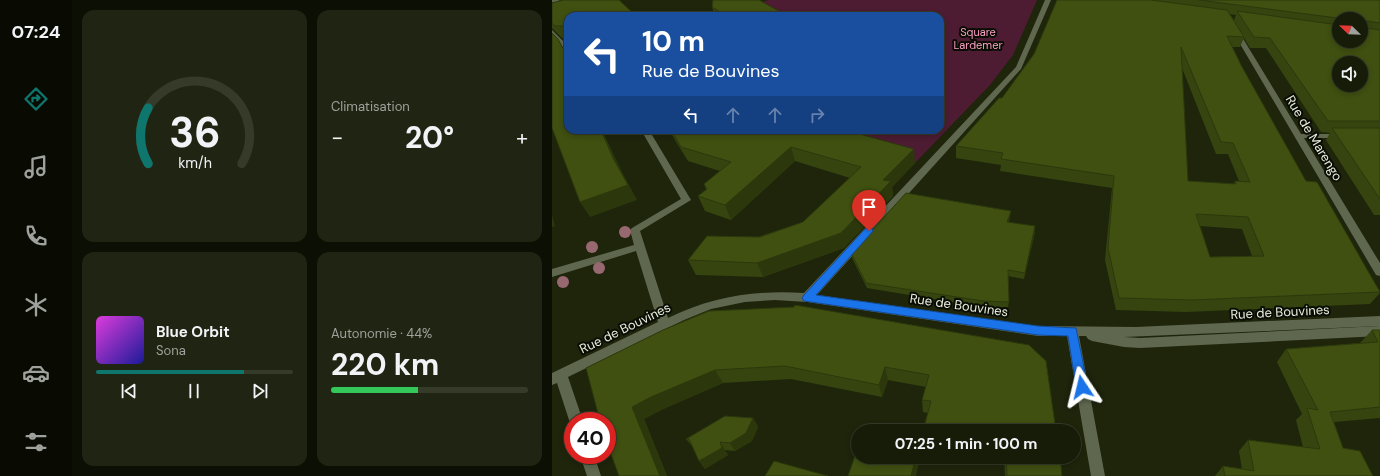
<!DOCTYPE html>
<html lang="fr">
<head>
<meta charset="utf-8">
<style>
  body { margin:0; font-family:"DM Sans",sans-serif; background:#1f2512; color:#f1f3f6; height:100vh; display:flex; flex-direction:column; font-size:15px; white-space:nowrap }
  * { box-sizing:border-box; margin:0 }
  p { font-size:13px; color:#9ea19c }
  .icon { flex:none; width:22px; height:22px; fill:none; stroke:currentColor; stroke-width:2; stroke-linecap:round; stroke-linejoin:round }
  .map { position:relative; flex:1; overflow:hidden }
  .details { display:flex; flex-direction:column; gap:10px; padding:10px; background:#0c0f04; width:480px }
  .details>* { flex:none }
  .banner { position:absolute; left:12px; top:12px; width:380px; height:122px; border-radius:12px; box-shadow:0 2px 6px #0003,0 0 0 1px #353a29; background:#1a4fa0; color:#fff; overflow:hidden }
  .needle { width:26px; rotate:293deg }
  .buttons { position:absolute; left:780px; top:12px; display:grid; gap:8px }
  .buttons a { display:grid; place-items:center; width:36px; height:36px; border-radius:50%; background:#161c08; box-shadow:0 2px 6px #0003,0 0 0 1px #353a29; font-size:20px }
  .speed { position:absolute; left:12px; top:412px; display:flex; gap:8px; font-size:20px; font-weight:700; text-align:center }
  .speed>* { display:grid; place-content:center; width:52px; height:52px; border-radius:50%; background:#161c08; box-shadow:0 2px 6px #0003,0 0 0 1px #353a29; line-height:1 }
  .speed .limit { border:6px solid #d22; background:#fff; color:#111 }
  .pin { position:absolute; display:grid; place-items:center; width:34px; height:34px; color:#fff; margin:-41px -17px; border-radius:50% 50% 50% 0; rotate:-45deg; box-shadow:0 0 4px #0007 }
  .pin .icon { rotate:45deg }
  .me { position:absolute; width:44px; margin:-22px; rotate:350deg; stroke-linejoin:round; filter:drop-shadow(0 0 3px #0008) }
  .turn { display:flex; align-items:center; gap:14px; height:84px; padding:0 12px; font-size:18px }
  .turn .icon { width:52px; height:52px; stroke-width:2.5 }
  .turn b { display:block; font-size:28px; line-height:34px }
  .lanes { display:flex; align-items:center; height:38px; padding:0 12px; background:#0003; justify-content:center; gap:20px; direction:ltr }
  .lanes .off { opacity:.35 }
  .big { font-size:30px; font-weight:700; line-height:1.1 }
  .details .widget { flex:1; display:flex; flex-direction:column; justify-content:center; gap:6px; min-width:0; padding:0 14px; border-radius:12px; background:#1f2512 }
  .details .dial { align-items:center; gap:0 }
  .dial svg { height:104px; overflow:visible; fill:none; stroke:#353a29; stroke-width:7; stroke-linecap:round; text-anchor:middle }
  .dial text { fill:#f1f3f6; stroke:none }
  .song { display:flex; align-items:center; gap:12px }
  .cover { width:48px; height:48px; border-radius:6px; background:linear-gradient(135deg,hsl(300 70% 55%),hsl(240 70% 35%)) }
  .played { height:4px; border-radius:2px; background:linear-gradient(90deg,#0f766e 75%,#353a29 75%) }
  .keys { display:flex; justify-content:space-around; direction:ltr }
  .heat { display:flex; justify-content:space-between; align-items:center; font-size:22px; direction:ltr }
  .charge { height:6px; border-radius:3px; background:linear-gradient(90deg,#34c759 44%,#353a29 0) }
  .details .tiles { flex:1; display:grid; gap:10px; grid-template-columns:repeat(2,1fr) }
  .trip { position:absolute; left:299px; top:424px; width:230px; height:40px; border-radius:20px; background:#161c08; box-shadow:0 2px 6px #0003,0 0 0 1px #353a29; font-weight:700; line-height:40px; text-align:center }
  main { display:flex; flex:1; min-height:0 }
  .dock { display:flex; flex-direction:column; width:72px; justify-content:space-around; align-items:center; background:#090b03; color:#9ea19c }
  .dock .icon { width:28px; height:28px }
  .dock .current { color:#0f766e }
  .dock b { font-size:18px; color:#f1f3f6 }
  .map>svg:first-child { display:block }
</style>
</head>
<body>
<main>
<nav class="dock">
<b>07:24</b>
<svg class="icon current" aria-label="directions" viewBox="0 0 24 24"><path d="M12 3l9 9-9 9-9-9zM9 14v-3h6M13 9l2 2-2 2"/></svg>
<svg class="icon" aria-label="music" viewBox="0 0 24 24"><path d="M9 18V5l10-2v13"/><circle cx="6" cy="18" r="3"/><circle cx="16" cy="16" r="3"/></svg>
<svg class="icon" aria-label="phone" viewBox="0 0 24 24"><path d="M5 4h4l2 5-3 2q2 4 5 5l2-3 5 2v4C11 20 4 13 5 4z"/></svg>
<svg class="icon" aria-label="climate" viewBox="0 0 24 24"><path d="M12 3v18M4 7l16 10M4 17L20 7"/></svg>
<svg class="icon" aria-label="car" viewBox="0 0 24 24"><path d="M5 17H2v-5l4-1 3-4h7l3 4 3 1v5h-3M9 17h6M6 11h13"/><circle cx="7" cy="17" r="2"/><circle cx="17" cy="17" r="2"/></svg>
<svg class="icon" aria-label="filters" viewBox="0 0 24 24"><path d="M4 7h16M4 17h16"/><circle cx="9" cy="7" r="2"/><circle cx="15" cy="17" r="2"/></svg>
</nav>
<section class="details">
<div class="tiles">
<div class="widget dial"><svg viewBox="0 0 100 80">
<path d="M14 69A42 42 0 1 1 86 69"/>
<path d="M14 69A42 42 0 0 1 14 26" stroke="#0f766e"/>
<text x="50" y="56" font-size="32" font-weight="700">36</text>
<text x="50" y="72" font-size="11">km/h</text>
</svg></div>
<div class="widget"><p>Climatisation</p>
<div class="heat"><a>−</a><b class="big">20°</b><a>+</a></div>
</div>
<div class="widget">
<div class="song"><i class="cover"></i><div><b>Blue Orbit</b><p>Sona</p></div></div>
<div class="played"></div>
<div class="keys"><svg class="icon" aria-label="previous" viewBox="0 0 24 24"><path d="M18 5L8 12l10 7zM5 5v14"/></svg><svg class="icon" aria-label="pause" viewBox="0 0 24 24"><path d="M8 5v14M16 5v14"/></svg><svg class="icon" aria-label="next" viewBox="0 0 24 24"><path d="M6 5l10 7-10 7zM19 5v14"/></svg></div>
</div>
<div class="widget"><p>Autonomie · 44%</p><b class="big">220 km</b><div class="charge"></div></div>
</div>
</section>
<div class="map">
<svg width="828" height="476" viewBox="0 0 828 476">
  <rect width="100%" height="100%" fill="#1e250b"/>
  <!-- green -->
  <polygon fill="#4d1c32" points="217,0 485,0 461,55 438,85 363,163 246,130 388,130 388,16 204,16 190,8"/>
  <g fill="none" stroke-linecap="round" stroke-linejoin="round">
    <!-- minor -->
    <g fill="#5f684f" fill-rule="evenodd">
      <polygon points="0,0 6,0 18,5 15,7 0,2"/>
      <path d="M493,0H499L469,69L265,295L486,326L584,327L828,316V326L572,337L588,338L828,326V336L588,348L572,347L540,341L536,339L534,336H527L553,476H539L515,336H486L255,302L223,300L193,302L159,309L132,320L16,377L31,421H21V426H19L5,383L0,385V373L106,322L84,251L0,277V269L82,245L78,230L80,228L129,199L89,130H97L139,200L88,231L116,318C161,296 203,290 252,293L464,67Z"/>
      <polygon points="150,11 159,16 148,14 148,12"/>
      <polygon points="0,30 16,46 16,52 14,51 0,36"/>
      <polygon points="682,31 687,32 749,134 790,134 794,136 790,138 752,138 828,263 828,276 824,275 681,32"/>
      <polygon points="28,455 42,455 49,476 35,476"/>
    </g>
  </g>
  <!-- trees -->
  <g fill="#986871">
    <circle cx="73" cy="232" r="6"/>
    <circle cx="40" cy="247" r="6"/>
    <circle cx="47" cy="268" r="6"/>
    <circle cx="11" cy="282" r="6"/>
  </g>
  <!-- wall -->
  <g fill="#36450f" fill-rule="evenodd">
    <path d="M505,0H828V215H822L774,140L778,133L769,132L714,48H698L692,38L688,47H680L689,65L754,181L828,291V293L818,304L634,312L564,310L553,260L560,188L448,171L449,165L404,158V146L450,98L482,54ZM678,14L684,15L682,20ZM787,19H809L787,41ZM630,68L664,154H676L687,181H683L682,184L636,181ZM648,226L690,229L700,256L658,257Z"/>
    <polygon points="0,3 16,16 16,38 10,38 0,28"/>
    <polygon points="160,7 236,16 163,16"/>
    <polygon points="117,130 293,130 363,163 340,187 341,196 292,248 211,277 144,275 136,260 251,222 298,178 243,161 179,220 153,211 146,196 154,190 152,184 168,171 136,161"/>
    <polygon points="459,211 458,216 457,222 483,232 472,279 456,276 457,302 456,307 430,307 315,288 300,258 299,253"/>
    <polygon points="820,330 828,330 828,418 782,422 791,448 821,476 663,476 671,466 690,469 687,451 696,440 751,447 744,420 750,414 725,362 734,349 808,343"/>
    <polygon points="477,345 376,413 371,412 370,400 374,387 336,380 330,397 239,379 171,383 109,410 92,419 115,476 67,476 34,368"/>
    <polygon points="201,418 206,427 200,441 183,451 173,450 176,455 153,469 147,461 141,447 134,439"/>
    <polygon points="306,457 445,457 368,459"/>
    <polygon points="452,457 508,457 510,476 453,476"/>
  </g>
  <!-- shaded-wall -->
  <g fill="#2c380c">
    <polygon points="49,130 50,130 70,172 85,200 38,217 28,202"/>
    <polygon points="239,147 243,161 179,220 173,205"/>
    <polygon points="362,149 363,163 340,187 341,196 292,248 211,277 205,263 331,180"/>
    <polygon points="459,211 458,216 455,227 455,222"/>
    <polygon points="0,215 3,226 0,227"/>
    <polygon points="483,226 483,232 472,279 473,273"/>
    <polygon points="333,367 336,380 330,397 327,385"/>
    <polygon points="163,370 171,383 109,410 92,419 115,476 108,476 80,407 99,397"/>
    <polygon points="201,418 206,427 200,441 183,451 178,443"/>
    <polygon points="168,442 173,450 176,455 153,469 147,461"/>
    <polygon points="364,457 368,457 368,459 364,476 359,476"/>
  </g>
  <!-- building -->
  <g fill="#3f5011" stroke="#2c380c" fill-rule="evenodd">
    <polygon points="11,0 67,0 84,16 16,16 16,26 3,26 0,23 0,3"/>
    <polygon points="161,0 207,0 236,16 175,16 160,7"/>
    <path d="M505,0H599L675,10L692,37L675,36L689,65L754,181L765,182L828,292L640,300L567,298L556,248L562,176L449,159L451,153L404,146L447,98H450L482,54ZM629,47L669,142L681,143L698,182L683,181L684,184L636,181ZM644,214L696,217L712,256L658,257Z"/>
    <path d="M647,0H828V23L815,21L813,23V28L828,30V121H776L718,38L702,37L685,11L787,25V41H809V19H793ZM787,63H809V85H787Z"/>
    <polygon points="0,33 6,39 16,58 16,130 49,130 61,158 76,185 28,202 0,128"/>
    <polygon points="780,128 828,128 828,199"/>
    <polygon points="119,130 293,130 362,149 331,180 339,181 289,233 205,263 136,260 155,236 208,237 251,222 309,167 239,147 173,205 146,196 155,189 152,184 179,162 129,147"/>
    <polygon points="354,193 459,211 455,222 483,226 473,273 456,270 457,302 431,301 314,283 299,253"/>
    <polygon points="243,305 477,345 494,361 504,431 371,431 379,401 370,400 377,375 333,367 327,385 233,366 163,370 99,397 80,407 108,476 67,476 55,443 55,421 48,421 34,368 111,330 157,311 242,307"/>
    <polygon points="820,330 828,330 828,407 778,412 791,448 808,451 821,476 673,476 671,466 702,471 696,440 768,449 755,408 766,410 734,349 826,342"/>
    <polygon points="173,416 201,418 194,433 178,443 168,442 170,448 147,461 137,439 134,439"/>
    <polygon points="306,447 306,457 364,457 359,476 296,476"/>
    <polygon points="454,457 508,457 510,476 455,476"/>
    <polygon points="222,461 276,476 213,476"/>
  </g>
  <!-- route -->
  <polygon fill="#1a73e8" stroke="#114b97" points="314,228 320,228 321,231 264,295 486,326 524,328 536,387 534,391 530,393 526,391 524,387 516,336 486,335 252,301 250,298 252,295"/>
  <g text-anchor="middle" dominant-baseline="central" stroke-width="4" stroke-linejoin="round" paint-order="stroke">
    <!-- far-park labels -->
    <g font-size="11" fill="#fc9fc5" stroke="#090d04">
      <text x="426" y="32">Square<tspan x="426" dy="13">Lardemer</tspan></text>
    </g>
    <!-- street labels -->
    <g font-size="13" fill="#e8eede" stroke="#090d04">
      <text transform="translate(762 138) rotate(59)">Rue de Marengo</text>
      <text transform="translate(407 305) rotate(8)">Rue de Bouvines</text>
      <text transform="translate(728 312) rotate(-3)">Rue de Bouvines</text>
      <text transform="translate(73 328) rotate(-26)">Rue de Bouvines</text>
    </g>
  </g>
</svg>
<div class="buttons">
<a><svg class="needle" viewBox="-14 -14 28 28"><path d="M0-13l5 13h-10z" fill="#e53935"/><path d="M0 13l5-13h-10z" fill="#9ea19c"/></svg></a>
<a><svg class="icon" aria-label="sound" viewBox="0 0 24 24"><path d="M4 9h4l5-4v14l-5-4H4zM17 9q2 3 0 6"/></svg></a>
</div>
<div class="speed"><div class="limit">40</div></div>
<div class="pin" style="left:317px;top:231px;background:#d93025"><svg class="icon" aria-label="arrive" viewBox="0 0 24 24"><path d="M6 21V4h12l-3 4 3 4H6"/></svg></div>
<svg class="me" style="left:530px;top:387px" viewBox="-20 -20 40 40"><path d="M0-17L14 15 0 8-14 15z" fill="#1a73e8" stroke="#fff" stroke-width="4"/></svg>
<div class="trip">07:25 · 1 min · 100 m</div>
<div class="banner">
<div class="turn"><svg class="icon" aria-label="left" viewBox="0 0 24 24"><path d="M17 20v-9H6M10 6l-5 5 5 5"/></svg><div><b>10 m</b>Rue de Bouvines</div></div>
<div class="lanes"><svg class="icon" aria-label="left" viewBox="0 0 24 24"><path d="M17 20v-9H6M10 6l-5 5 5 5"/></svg><svg class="icon off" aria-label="ahead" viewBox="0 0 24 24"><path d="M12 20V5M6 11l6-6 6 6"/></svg><svg class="icon off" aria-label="ahead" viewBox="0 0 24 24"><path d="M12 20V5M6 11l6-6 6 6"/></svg><svg class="icon off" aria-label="right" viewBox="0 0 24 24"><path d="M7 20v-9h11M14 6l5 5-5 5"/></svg></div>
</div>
</div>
</main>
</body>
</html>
